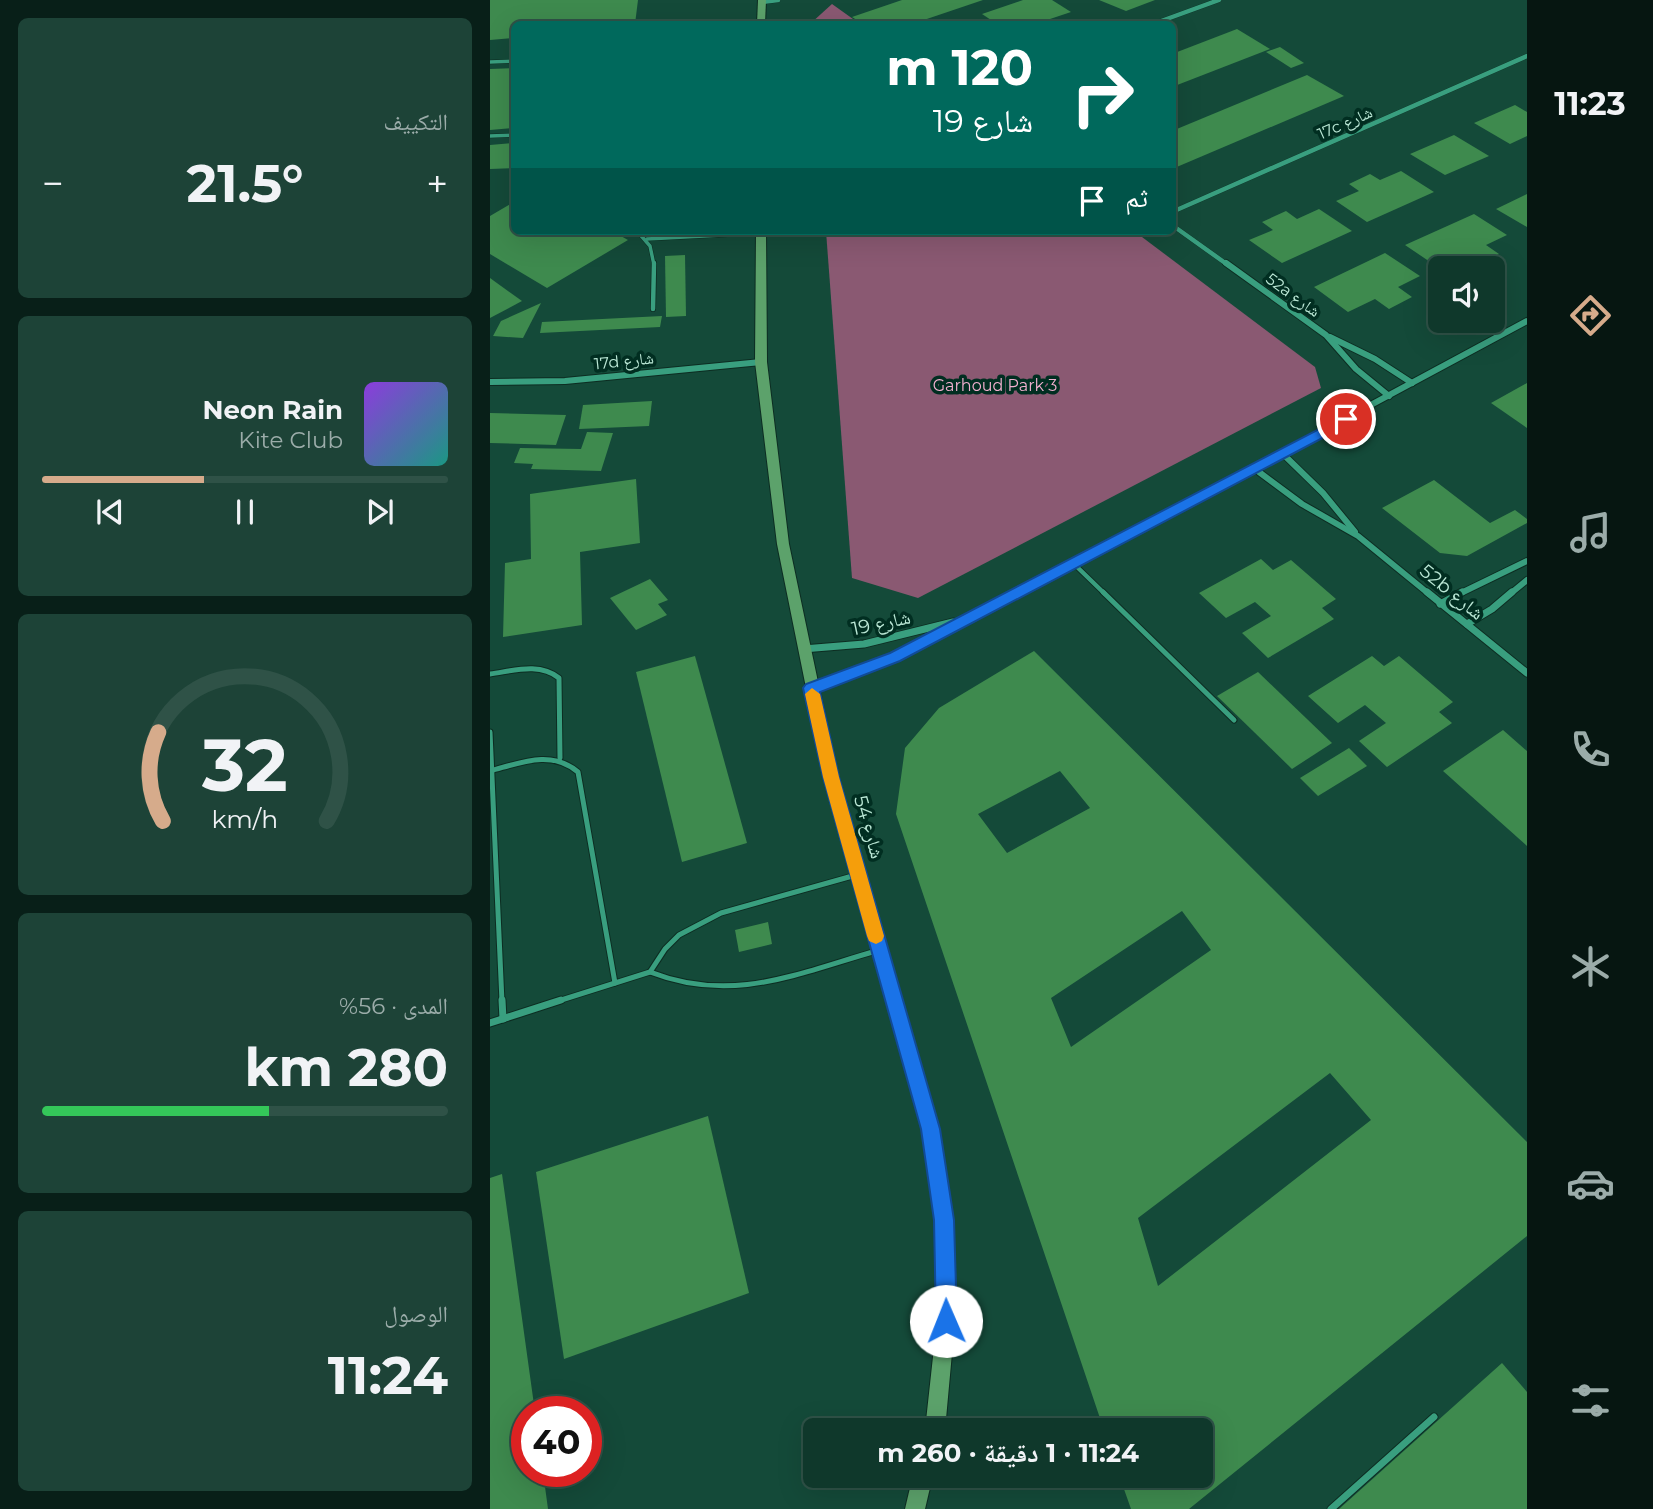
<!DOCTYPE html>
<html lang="ar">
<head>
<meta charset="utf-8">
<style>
  body { margin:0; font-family:Montserrat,"Noto Naskh Arabic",sans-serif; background:#1d4337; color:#f1f3f6; direction:rtl; height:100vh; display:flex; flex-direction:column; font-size:26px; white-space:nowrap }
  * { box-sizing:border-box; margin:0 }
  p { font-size:23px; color:#9baca9 }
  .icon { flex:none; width:38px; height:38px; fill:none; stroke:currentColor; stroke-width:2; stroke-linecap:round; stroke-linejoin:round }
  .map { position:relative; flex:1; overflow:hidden; direction:ltr }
  .drawer { display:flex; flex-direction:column; gap:18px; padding:18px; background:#081f18; width:490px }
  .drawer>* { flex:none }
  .guide { position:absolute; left:21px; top:21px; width:665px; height:214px; border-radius:10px; box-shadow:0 7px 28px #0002,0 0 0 2px #2f5247; direction:rtl; background:#00695c; color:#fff; overflow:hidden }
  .controls { position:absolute; left:938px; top:256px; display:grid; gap:14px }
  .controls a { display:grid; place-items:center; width:77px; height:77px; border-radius:10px; background:#0f382b; box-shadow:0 7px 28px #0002,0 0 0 2px #2f5247; font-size:35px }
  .speed { position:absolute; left:21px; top:1396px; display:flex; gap:14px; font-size:35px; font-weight:700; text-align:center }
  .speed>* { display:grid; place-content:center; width:91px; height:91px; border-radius:50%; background:#0f382b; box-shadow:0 7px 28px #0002,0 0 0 2px #2f5247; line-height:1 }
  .speed .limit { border:10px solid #d22; background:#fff; color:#111 }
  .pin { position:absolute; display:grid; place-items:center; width:60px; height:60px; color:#fff; margin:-30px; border:4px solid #fff; border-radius:50%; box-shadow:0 2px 7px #0007 }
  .me { position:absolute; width:77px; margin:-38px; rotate:359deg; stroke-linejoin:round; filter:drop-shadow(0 0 5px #0008) }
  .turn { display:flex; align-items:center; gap:24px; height:147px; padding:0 28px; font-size:32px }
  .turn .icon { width:91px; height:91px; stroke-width:2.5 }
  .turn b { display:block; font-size:49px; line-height:60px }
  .then { display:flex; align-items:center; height:66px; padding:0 28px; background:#0003; gap:14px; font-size:26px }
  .big { font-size:52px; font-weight:700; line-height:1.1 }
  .drawer .tile { flex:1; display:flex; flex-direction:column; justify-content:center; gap:10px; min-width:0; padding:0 24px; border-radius:10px; background:#1d4337 }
  .drawer .dial { align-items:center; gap:0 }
  .dial svg { height:182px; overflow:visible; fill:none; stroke:#2f5247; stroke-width:7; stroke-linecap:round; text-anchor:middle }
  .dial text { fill:#f1f3f6; stroke:none }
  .song { display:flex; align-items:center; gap:21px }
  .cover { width:84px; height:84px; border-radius:10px; background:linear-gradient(135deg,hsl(270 70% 55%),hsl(170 70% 35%)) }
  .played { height:7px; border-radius:4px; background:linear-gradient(90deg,#d6ab8b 40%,#2f5247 40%) }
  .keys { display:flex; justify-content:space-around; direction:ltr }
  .heat { display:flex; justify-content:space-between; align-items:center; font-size:38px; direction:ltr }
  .charge { height:10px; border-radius:5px; background:linear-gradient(90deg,#34c759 56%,#2f5247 0) }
  .trip { position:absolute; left:313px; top:1418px; width:410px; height:70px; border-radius:10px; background:#0f382b; box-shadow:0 7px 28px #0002,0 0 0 2px #2f5247; font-weight:700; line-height:70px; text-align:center; direction:rtl }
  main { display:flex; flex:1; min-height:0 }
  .tab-bar { display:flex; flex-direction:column; width:126px; justify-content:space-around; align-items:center; background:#061611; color:#9baca9 }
  .tab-bar .icon { width:49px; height:49px }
  .tab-bar .on { color:#d6ab8b }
  .tab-bar b { font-size:32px; color:#f1f3f6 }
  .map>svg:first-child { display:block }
</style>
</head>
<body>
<main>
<nav class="tab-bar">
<b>11:23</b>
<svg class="icon on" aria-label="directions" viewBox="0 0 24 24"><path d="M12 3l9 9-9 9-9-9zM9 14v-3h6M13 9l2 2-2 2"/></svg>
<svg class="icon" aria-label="music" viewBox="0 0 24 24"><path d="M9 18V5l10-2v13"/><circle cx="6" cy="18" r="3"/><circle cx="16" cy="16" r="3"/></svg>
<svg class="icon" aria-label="phone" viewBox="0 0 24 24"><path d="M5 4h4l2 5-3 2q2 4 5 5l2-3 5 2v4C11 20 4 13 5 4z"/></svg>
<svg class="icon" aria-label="climate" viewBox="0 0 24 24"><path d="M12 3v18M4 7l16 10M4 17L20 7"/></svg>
<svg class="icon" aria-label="car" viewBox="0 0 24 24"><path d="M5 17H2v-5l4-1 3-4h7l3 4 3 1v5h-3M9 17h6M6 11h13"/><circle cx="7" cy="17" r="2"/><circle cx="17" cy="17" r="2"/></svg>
<svg class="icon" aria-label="filters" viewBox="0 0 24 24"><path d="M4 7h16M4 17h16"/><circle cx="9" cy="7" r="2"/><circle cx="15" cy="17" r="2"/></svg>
</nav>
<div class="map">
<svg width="1037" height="1509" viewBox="0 0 1037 1509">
  <rect width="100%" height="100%" fill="#144a39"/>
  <!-- green -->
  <g fill="#8a5972">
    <polygon points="342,4 370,24 320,24"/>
    <polygon points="336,231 644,231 825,367 831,388 428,598 362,578"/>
  </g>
  <!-- building -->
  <g fill="#3e8a4e" fill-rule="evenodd">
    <polygon points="0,0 148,0 145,24 24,24 24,38 0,40"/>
    <polygon points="412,0 493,0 422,24 373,24 362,17"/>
    <polygon points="533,0 562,0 581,12 545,24 507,24 492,14"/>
    <polygon points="609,0 665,0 636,11"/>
    <polygon points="747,29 780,49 682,87 682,54"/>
    <polygon points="790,47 814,63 801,68 776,52"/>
    <polygon points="24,68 24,128 0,130 0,69"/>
    <polygon points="817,75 854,96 682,169 682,131"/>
    <polygon points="1025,105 1037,112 1037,136 1020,144 984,123"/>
    <polygon points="964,135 999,156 955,175 920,154"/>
    <polygon points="24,143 24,168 0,169 0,145"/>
    <polygon points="911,171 944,192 877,222 846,201 869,191 859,184 880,174 890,180"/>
    <polygon points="1037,194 1037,227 1006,209"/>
    <polygon points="24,202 24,231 122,231 138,240 57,288 0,254 0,216"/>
    <polygon points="829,209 862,231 792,263 759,240 783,230 772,222 796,211 807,219"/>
    <polygon points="984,214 1017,235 996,245 1009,254 986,265 973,256 949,268 915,245"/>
    <polygon points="895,253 930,276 908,287 922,297 899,309 885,299 858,312 824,287"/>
    <polygon points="195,255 196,316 176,317 175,256"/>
    <polygon points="0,278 32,301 0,318"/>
    <polygon points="51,303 33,338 3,336 11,321"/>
    <polygon points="172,316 170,327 50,333 52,322"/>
    <polygon points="1037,383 1037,428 1001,403"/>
    <polygon points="162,401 159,426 89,429 93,405"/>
    <polygon points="0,413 76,415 66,445 0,443"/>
    <polygon points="97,432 123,433 111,471 41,469 43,464 24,463 30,448 91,449"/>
    <polygon points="146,479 150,543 90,552 92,625 13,637 15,563 41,559 40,494"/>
    <polygon points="944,480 1000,523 1025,510 1037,519 1037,523 977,556 950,553 892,508"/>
    <polygon points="771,559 783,570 801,560 846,599 832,608 844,619 778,658 752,633 781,616 765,602 736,618 709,593"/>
    <polygon points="160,579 178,600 168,604 177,615 146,630 120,598"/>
    <path d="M544,651L1037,1142V1236L699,1509H641L629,1475H710V1430H614L406,814L415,748L449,708ZM570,771L600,808L517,853L488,814ZM692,911L721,950L581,1047L561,998ZM840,1073L881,1120L668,1286L648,1218Z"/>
    <polygon points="205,656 257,843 192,862 146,672"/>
    <polygon points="882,656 894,666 909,656 963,702 949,712 962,723 897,767 869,741 896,723 875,705 848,723 818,696"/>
    <polygon points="768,672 842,743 802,769 727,696"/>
    <polygon points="1013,730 1037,751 1037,846 953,771"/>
    <polygon points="859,748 877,766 828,796 810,778"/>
    <polygon points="278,922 282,944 249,952 245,930"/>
    <polygon points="218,1116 259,1293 74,1359 46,1172"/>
    <polygon points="12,1174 45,1412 37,1412 37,1472 53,1472 58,1509 0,1509 0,1178"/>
    <polygon points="1012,1363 1037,1392 1037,1509 849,1509"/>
  </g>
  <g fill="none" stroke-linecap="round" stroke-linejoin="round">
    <!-- lane-far3 casing -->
    <g stroke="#0d2d22" stroke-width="4.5">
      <g id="lane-far3">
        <polyline points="0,62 24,61"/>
        <polyline points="0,136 24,135"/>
        <polyline points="147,231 160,246 164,265"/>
        <polyline points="157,239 271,233"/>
      </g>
    </g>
    <!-- lane-far2 casing -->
    <g stroke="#0d2d22" stroke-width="6">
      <g id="lane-far2">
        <polyline points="163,309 164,263"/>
        <polyline points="585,565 615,594"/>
      </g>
    </g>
    <!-- lane-far1 casing -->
    <g stroke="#0d2d22" stroke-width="7">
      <g id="lane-far1">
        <polyline points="613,592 744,720"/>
        <path d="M0,674C23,671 49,662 69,678L70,758"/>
        <polyline points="0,732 12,1002"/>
        <path d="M0,771C30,763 61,749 88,772L125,983"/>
        <path d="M160,972C242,1004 306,974 386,951"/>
        <polyline points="65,1002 160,972 175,949 189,935 231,913 366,875"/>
      </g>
    </g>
    <!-- lane casing -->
    <g stroke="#0d2d22" stroke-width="9">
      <g id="lane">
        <polyline points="12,1000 13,1019"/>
        <polyline points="0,1023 71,1000"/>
        <polyline points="841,1509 944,1417"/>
      </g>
    </g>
    <!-- street-far2 casing -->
    <g stroke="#0d2d22" stroke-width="5">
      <g id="street-far2">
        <polyline points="272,2 288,0"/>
        <polyline points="663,24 729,0"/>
        <polyline points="682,212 1037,56"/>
        <polyline points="682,225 738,265"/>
      </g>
    </g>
    <!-- street-far1 casing -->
    <g stroke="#0d2d22" stroke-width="8">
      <g id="street-far1">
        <polyline points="736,263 836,335 866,369 899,396"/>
        <polyline points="840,337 885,359 922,383"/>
        <polyline points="0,382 75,381 271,362"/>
        <polyline points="793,454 833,493 865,532"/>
        <polyline points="765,469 812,504 868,536 939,594"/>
        <polyline points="529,594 1037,321"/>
        <polyline points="969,594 1037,561"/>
        <polyline points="1020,594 1037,580"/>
      </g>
    </g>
    <!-- street casing -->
    <g stroke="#0d2d22" stroke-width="9">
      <g id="street">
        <polyline points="937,592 1037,673"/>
        <polyline points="950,604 972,592"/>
        <polyline points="977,624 1002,609 1022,592"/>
        <polyline points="313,649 374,644 463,622"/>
        <polyline points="322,688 405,657 532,592"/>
      </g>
    </g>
    <!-- secondary casing -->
    <g stroke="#0d2d22" stroke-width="2">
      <g id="secondary">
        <polygon points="268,0 276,0 275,24 267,24"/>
        <polygon points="266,231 276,231 277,362 299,544 348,777 448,1129 463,1220 465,1320 455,1430 435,1430 447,1320 445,1220 432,1129 334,777 287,544 265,362"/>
        <polygon points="423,1475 443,1475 435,1509 415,1509"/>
      </g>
    </g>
    <!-- lane-far3 -->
    <use href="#lane-far3" stroke="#399f7f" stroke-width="3.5"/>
    <!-- lane-far2 -->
    <use href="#lane-far2" stroke="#399f7f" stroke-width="4.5"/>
    <!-- lane-far1 -->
    <use href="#lane-far1" stroke="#399f7f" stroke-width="5"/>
    <!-- lane -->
    <use href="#lane" stroke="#399f7f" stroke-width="7"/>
    <!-- street-far2 -->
    <use href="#street-far2" stroke="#399f7f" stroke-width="4.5"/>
    <!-- street-far1 -->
    <use href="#street-far1" stroke="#399f7f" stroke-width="6"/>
    <!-- street -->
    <use href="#street" stroke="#399f7f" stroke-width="7"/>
    <!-- secondary -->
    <use href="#secondary" fill="#5ca26b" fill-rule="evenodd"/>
  </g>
  <!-- route -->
  <polygon fill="#1a73e8" stroke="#114b97" stroke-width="2" points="856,415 861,416 861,423 410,661 330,692 349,777 450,1129 464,1220 467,1321 464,1328 456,1331 449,1328 446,1321 444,1220 431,1129 333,777 313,688 316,684 400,653"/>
  <!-- slow -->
  <polygon fill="#f59e0b" points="322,688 330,694 349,777 394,936 392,941 386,944 379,941 377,936 333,777 315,694"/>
  <g text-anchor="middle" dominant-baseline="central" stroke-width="7" stroke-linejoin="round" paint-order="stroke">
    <!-- far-street labels -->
    <g font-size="16" fill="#bbe8d6" stroke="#012e21">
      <text transform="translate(855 123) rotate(-24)">17c شارع</text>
      <text transform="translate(803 295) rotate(36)">52a شارع</text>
      <text transform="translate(134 361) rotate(-6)">17d شارع</text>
    </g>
    <!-- far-park labels -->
    <g font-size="16" fill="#f3b0d0" stroke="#012e21">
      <text x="505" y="385">Garhoud Park 3</text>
    </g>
    <!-- street labels -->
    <g font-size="19" fill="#bbe8d6" stroke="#012e21">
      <text transform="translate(962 592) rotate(39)">52b شارع</text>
      <text transform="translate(391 623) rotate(-12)">شارع 19</text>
      <text transform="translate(379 827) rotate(74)">شارع 54</text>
    </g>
  </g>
</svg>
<div class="controls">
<a><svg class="icon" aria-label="sound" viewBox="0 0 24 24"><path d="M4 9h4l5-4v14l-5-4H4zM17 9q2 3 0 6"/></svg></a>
</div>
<div class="speed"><div class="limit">40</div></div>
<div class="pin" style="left:856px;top:419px;background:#d93025"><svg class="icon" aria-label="arrive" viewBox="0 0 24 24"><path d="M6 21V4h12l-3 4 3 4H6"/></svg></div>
<svg class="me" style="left:456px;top:1321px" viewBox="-20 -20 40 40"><circle r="19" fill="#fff"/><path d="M0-13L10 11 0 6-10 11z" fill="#1a73e8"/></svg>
<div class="trip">11:24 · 1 دقيقة · 260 m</div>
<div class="guide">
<div class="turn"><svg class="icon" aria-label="right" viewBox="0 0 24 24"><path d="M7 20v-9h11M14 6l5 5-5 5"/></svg><div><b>120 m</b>شارع 19</div></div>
<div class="then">ثم<svg class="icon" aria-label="arrive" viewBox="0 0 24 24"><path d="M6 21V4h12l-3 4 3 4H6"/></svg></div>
</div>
</div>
<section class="drawer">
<div class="tile"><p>التكييف</p>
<div class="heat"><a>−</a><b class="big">21.5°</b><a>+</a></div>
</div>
<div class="tile">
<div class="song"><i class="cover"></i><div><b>Neon Rain</b><p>Kite Club</p></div></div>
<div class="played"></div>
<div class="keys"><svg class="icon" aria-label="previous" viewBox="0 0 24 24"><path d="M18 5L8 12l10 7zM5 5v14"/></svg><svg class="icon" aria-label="pause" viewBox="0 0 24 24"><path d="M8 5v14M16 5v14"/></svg><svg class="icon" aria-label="next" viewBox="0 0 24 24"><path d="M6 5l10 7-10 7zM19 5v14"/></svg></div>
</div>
<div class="tile dial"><svg viewBox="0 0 100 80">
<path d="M14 69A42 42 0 1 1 86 69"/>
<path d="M14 69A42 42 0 0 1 12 30" stroke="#d6ab8b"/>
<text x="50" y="56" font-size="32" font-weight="700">32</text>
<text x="50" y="72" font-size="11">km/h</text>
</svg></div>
<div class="tile"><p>المدى · 56%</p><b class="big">280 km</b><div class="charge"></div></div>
<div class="tile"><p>الوصول</p><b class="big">11:24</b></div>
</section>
</main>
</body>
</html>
